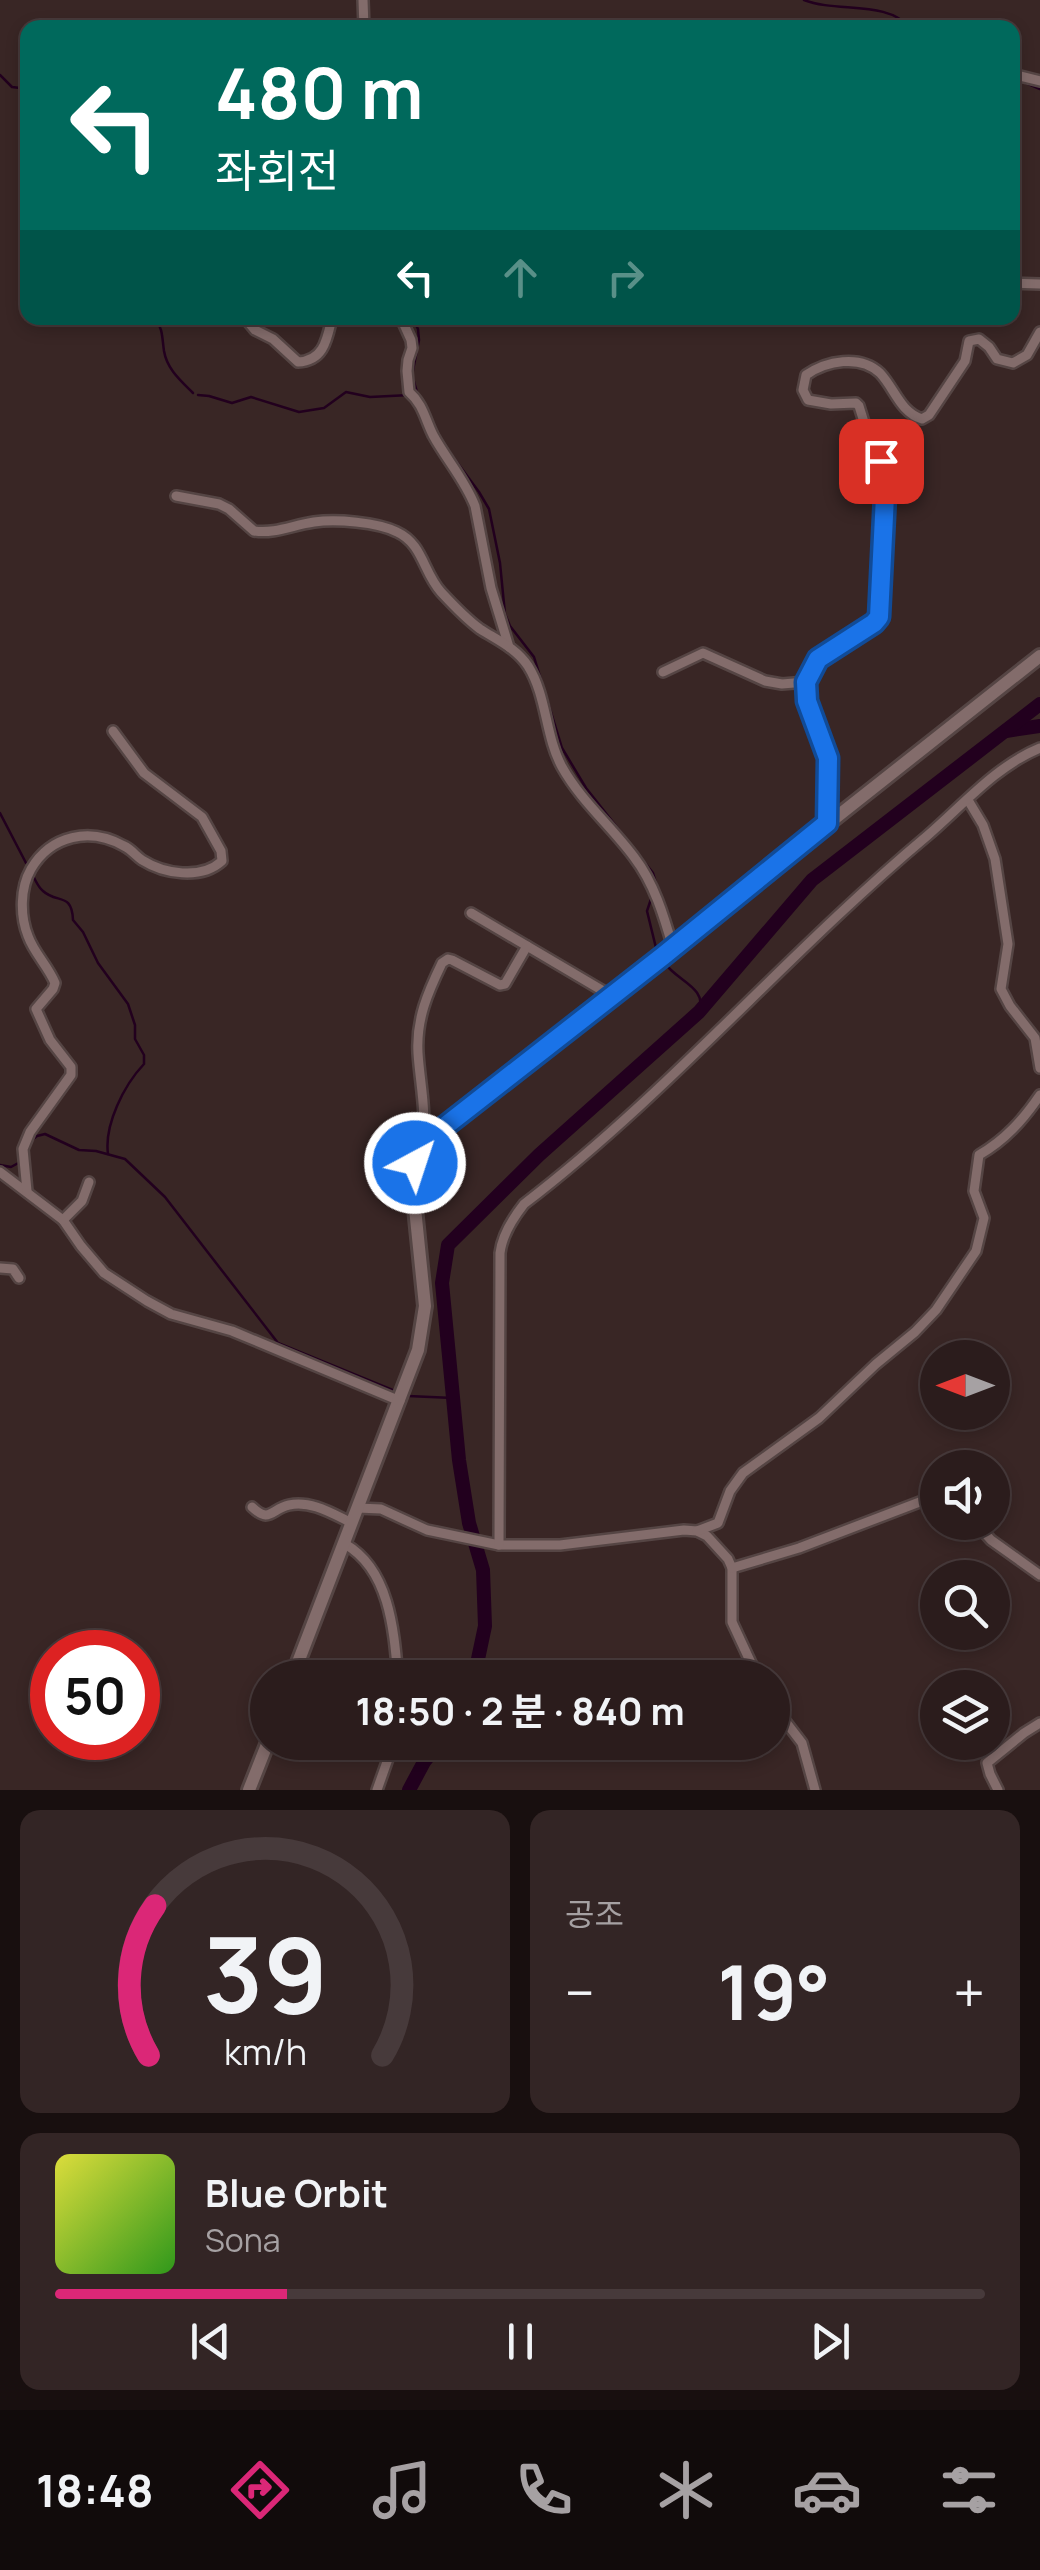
<!DOCTYPE html>
<html lang="ko">
<head>
<meta charset="utf-8">
<style>
  body { margin:0; font-family:Manrope,"Noto Sans KR",sans-serif; background:#332525; color:#f1f3f6; height:100vh; display:flex; flex-direction:column; font-size:38px; white-space:nowrap }
  * { box-sizing:border-box; margin:0 }
  p { font-size:32px; color:#a6a1a3 }
  .icon { flex:none; width:55px; height:55px; fill:none; stroke:currentColor; stroke-width:2; stroke-linecap:round; stroke-linejoin:round }
  .map { position:relative; height:1790px; overflow:hidden }
  .drawer { display:flex; flex-direction:column; gap:20px; padding:20px; background:#180f0f; flex:1 }
  .drawer>* { flex:none }
  .guide { position:absolute; left:20px; top:20px; width:1000px; height:305px; border-radius:20px; box-shadow:0 5px 15px #0003,0 0 0 2px #473a3b; background:#00695c; color:#fff; overflow:hidden }
  .needle { width:65px; rotate:270deg }
  .fabs { position:absolute; left:920px; top:1340px; display:grid; gap:20px }
  .fabs a { display:grid; place-items:center; width:90px; height:90px; border-radius:50%; background:#2b1c1c; box-shadow:0 5px 15px #0003,0 0 0 2px #473a3b; font-size:50px }
  .speed { position:absolute; left:30px; top:1630px; display:flex; gap:20px; font-size:50px; font-weight:700; text-align:center }
  .speed>* { display:grid; place-content:center; width:130px; height:130px; border-radius:50%; background:#2b1c1c; box-shadow:0 5px 15px #0003,0 0 0 2px #473a3b; line-height:1 }
  .speed .limit { border:15px solid #d22; background:#fff; color:#111 }
  .pin { position:absolute; display:grid; place-items:center; width:85px; height:85px; color:#fff; margin:-42px; border-radius:20px; box-shadow:0 5px 15px #0006 }
  .me { position:absolute; width:110px; margin:-55px; rotate:40deg; stroke-linejoin:round; filter:drop-shadow(0 0 8px #0008) }
  .turn { display:flex; align-items:center; gap:35px; height:210px; padding:0 30px; font-size:45px }
  .turn .icon { width:130px; height:130px; stroke-width:2.5 }
  .turn b { display:block; font-size:70px; line-height:85px }
  .lanes { display:flex; align-items:center; height:95px; padding:0 30px; background:#0003; justify-content:center; gap:50px; direction:ltr }
  .lanes .off { opacity:.35 }
  .big { font-size:75px; font-weight:700; line-height:1.1 }
  .drawer .card { flex:1; display:flex; flex-direction:column; justify-content:center; gap:15px; min-width:0; padding:0 35px; border-radius:20px; background:#332525 }
  .drawer .dial { align-items:center; gap:0 }
  .dial svg { height:260px; overflow:visible; fill:none; stroke:#473a3b; stroke-width:7; stroke-linecap:round; text-anchor:middle }
  .dial text { fill:#f1f3f6; stroke:none }
  .song { display:flex; align-items:center; gap:30px }
  .cover { width:120px; height:120px; border-radius:15px; background:linear-gradient(135deg,hsl(60 70% 55%),hsl(110 70% 35%)) }
  .played { height:10px; border-radius:5px; background:linear-gradient(90deg,#db2777 25%,#473a3b 25%) }
  .keys { display:flex; justify-content:space-around; direction:ltr }
  .heat { display:flex; justify-content:space-between; align-items:center; font-size:55px; direction:ltr }
  .drawer .tiles { flex:1; display:grid; gap:20px; grid-template-columns:1fr 1fr }
  .card:last-child { grid-column:span 2 }
  .trip { position:absolute; left:250px; top:1660px; width:540px; height:100px; border-radius:50px; background:#2b1c1c; box-shadow:0 5px 15px #0003,0 0 0 2px #473a3b; font-weight:700; line-height:100px; text-align:center }
  .tab-bar { display:flex; height:160px; justify-content:space-around; align-items:center; background:#110b0b; color:#a6a1a3 }
  .tab-bar .icon { width:70px; height:70px }
  .tab-bar .active { color:#db2777 }
  .tab-bar b { font-size:45px; color:#f1f3f6 }
  .map>svg:first-child { display:block }
</style>
</head>
<body>
<div class="map">
<svg width="1040" height="1790" viewBox="0 0 1040 1790">
  <rect width="100%" height="100%" fill="#392625"/>
  <g fill="none" stroke-linecap="round" stroke-linejoin="round">
    <!-- stream -->
    <g stroke="#22001e" stroke-width="2.5">
      <path d="M804,0C837,13 888,0 910,28"/>
      <polyline points="0,75 12,87 20,88 28,94"/>
      <polyline points="1019,80 1040,89"/>
      <path d="M155,318C163,329 162,337 164,351C167,369 180,380 193,393"/>
      <polyline points="412,318 418,329 419,340 412,375 417,392 442,442 479,492 489,509 500,563 505,614 510,626 534,657 562,748 586,788 653,873 659,893"/>
      <polyline points="198,395 209,396 232,403 251,397 299,412 324,408 346,392 370,397 410,395"/>
      <polyline points="0,813 26,863"/>
      <path d="M33,876C36,881 38,887 43,891C57,904 72,892 73,920L83,932L98,963L128,1004L135,1025V1039L144,1055V1064C124,1085 104,1125 108,1154"/>
      <polyline points="651,899 647,911 657,952"/>
      <path d="M664,962C676,981 708,987 699,1012"/>
      <polyline points="32,1140 37,1136 45,1134 79,1150 96,1151 125,1159 165,1197 278,1343 395,1391"/>
      <polyline points="0,1165 11,1167 22,1161"/>
      <polyline points="408,1396 453,1398"/>
    </g>
    <!-- river -->
    <g stroke="#22001e" stroke-width="14">
      <polyline points="1006,731 1040,726"/>
      <polyline points="474,1678 485,1626 483,1570 469,1523 459,1460 442,1283 448,1245 539,1155 699,1012 812,880 1040,704"/>
      <polyline points="409,1790 424,1762 440,1742"/>
    </g>
    <!-- minor casing -->
    <g stroke="#554544" stroke-width="14">
      <g id="minor">
        <polyline points="363,0 364,28"/>
        <polyline points="1012,74 1040,81"/>
        <polyline points="1012,283 1040,284"/>
        <path d="M245,318L255,330L273,339L298,362C324,361 327,339 332,318"/>
        <path d="M401,318L411,340L412,348L408,360L407,371L409,392C423,404 425,419 433,435C446,459 465,480 475,506L491,588L509,647"/>
        <path d="M176,496L219,504L229,509L254,531C275,534 293,525 314,522C336,519 377,522 397,532C423,544 423,572 441,592C453,605 465,618 480,629C497,640 516,648 528,666C547,696 545,736 562,767C581,801 611,826 634,857C654,883 664,916 673,948"/>
        <polyline points="663,672 703,653 765,681 782,684 806,682"/>
        <polyline points="968,800 983,825 995,859 1008,944 1001,989 1010,1006 1035,1038 1040,1068"/>
        <path d="M827,823L828,758L807,701L806,682L818,659L874,623L879,617L884,475L881,461L868,435L859,406L856,403L831,404L808,400L803,390L806,375C826,361 860,354 880,373C895,389 900,412 922,419L929,415L965,361L969,341L979,339L989,347L997,359L1013,363L1027,355L1040,332"/>
        <polyline points="471,913 610,995"/>
        <path d="M421,1147C428,1116 420,1085 418,1053C416,1019 428,992 442,963L448,959L452,960L500,985L505,984L527,946"/>
        <polyline points="0,1172 63,1220 81,1246 104,1273 147,1301 171,1314 232,1331 400,1401"/>
        <path d="M27,1191L23,1149L30,1132L71,1075V1067L50,1040L36,1009L53,989L55,983C48,966 34,953 28,936C20,916 20,888 31,869C51,835 90,827 124,846C131,849 136,856 142,860C164,874 201,880 222,861L221,851L202,817L144,773L113,731"/>
        <polyline points="63,1220 82,1201 89,1182"/>
        <polyline points="0,1268 13,1269 19,1278"/>
        <path d="M252,1507C270,1524 271,1509 289,1505C311,1500 333,1514 352,1523"/>
        <polyline points="358,1508 381,1509 427,1530 499,1545 560,1545 684,1530 697,1531 707,1536 728,1559 732,1568 732,1622 758,1678"/>
        <polyline points="975,1522 991,1540 1040,1575"/>
        <path d="M697,1531L718,1523L730,1491L743,1473L819,1418L876,1364L915,1332L936,1310L976,1251L984,1218L974,1191L979,1155C1005,1140 1023,1120 1040,1095"/>
        <path d="M345,1544C390,1570 394,1631 398,1678"/>
        <path d="M499,1545L500,1253C502,1236 513,1218 524,1204C669,1093 787,953 927,836C963,805 996,766 1040,748"/>
        <polyline points="732,1568 799,1548 938,1495"/>
        <polyline points="772,1704 802,1743 815,1790"/>
        <polyline points="377,1790 394,1742"/>
        <polyline points="998,1790 990,1774 987,1763 1024,1733 1040,1723"/>
      </g>
    </g>
    <!-- secondary casing -->
    <g stroke="#554544" stroke-width="18">
      <g id="secondary">
        <path d="M292,1678L418,1350L425,1306L412,1179C415,1162 420,1151 431,1138L1040,656"/>
        <polyline points="249,1790 268,1742"/>
      </g>
    </g>
    <!-- minor -->
    <use href="#minor" stroke="#836c6b" stroke-width="9"/>
    <!-- secondary -->
    <use href="#secondary" stroke="#836c6b" stroke-width="12"/>
  </g>
  <g fill="none" stroke-linecap="round" stroke-linejoin="round">
    <!-- route casing -->
    <g stroke="#114b97" stroke-width="25">
      <polyline id="route" points="415,1163 421,1150 430,1138 663,956 827,823 828,758 807,701 806,682 818,659 874,623 879,617 885,496 881,461"/>
    </g>
    <!-- route -->
    <use href="#route" stroke="#1a73e8" stroke-width="18"/>
  </g>
</svg>
<div class="fabs">
<a><svg class="needle" viewBox="-14 -14 28 28"><path d="M0-13l5 13h-10z" fill="#e53935"/><path d="M0 13l5-13h-10z" fill="#a6a1a3"/></svg></a>
<a><svg class="icon" aria-label="sound" viewBox="0 0 24 24"><path d="M4 9h4l5-4v14l-5-4H4zM17 9q2 3 0 6"/></svg></a>
<a><svg class="icon" aria-label="search" viewBox="0 0 24 24"><circle cx="10" cy="10" r="6"/><path d="M15 15l6 6"/></svg></a>
<a><svg class="icon" aria-label="layers" viewBox="0 0 24 24"><path d="M12 4l9 5-9 5-9-5zM3 14l9 5 9-5"/></svg></a>
</div>
<div class="speed"><div class="limit">50</div></div>
<div class="pin" style="left:881px;top:461px;background:#d93025"><svg class="icon" aria-label="arrive" viewBox="0 0 24 24"><path d="M6 21V4h12l-3 4 3 4H6"/></svg></div>
<svg class="me" style="left:415px;top:1163px" viewBox="-20 -20 40 40"><circle r="17" fill="#1a73e8" stroke="#fff" stroke-width="3"/><path d="M0-11L8 9 0 5-8 9z" fill="#fff"/></svg>
<div class="trip">18:50 · 2 분 · 840 m</div>
<div class="guide">
<div class="turn"><svg class="icon" aria-label="left" viewBox="0 0 24 24"><path d="M17 20v-9H6M10 6l-5 5 5 5"/></svg><div><b>480 m</b>좌회전</div></div>
<div class="lanes"><svg class="icon" aria-label="left" viewBox="0 0 24 24"><path d="M17 20v-9H6M10 6l-5 5 5 5"/></svg><svg class="icon off" aria-label="ahead" viewBox="0 0 24 24"><path d="M12 20V5M6 11l6-6 6 6"/></svg><svg class="icon off" aria-label="right" viewBox="0 0 24 24"><path d="M7 20v-9h11M14 6l5 5-5 5"/></svg></div>
</div>
</div>
<section class="drawer">
<div class="tiles">
<div class="card dial"><svg viewBox="0 0 100 80">
<path d="M14 69A42 42 0 1 1 86 69"/>
<path d="M14 69A42 42 0 0 1 16 23" stroke="#db2777"/>
<text x="50" y="56" font-size="32" font-weight="700">39</text>
<text x="50" y="72" font-size="11">km/h</text>
</svg></div>
<div class="card"><p>공조</p>
<div class="heat"><a>−</a><b class="big">19°</b><a>+</a></div>
</div>
<div class="card">
<div class="song"><i class="cover"></i><div><b>Blue Orbit</b><p>Sona</p></div></div>
<div class="played"></div>
<div class="keys"><svg class="icon" aria-label="previous" viewBox="0 0 24 24"><path d="M18 5L8 12l10 7zM5 5v14"/></svg><svg class="icon" aria-label="pause" viewBox="0 0 24 24"><path d="M8 5v14M16 5v14"/></svg><svg class="icon" aria-label="next" viewBox="0 0 24 24"><path d="M6 5l10 7-10 7zM19 5v14"/></svg></div>
</div>
</div>
</section>
<nav class="tab-bar">
<b>18:48</b>
<svg class="icon active" aria-label="directions" viewBox="0 0 24 24"><path d="M12 3l9 9-9 9-9-9zM9 14v-3h6M13 9l2 2-2 2"/></svg>
<svg class="icon" aria-label="music" viewBox="0 0 24 24"><path d="M9 18V5l10-2v13"/><circle cx="6" cy="18" r="3"/><circle cx="16" cy="16" r="3"/></svg>
<svg class="icon" aria-label="phone" viewBox="0 0 24 24"><path d="M5 4h4l2 5-3 2q2 4 5 5l2-3 5 2v4C11 20 4 13 5 4z"/></svg>
<svg class="icon" aria-label="climate" viewBox="0 0 24 24"><path d="M12 3v18M4 7l16 10M4 17L20 7"/></svg>
<svg class="icon" aria-label="car" viewBox="0 0 24 24"><path d="M5 17H2v-5l4-1 3-4h7l3 4 3 1v5h-3M9 17h6M6 11h13"/><circle cx="7" cy="17" r="2"/><circle cx="17" cy="17" r="2"/></svg>
<svg class="icon" aria-label="filters" viewBox="0 0 24 24"><path d="M4 7h16M4 17h16"/><circle cx="9" cy="7" r="2"/><circle cx="15" cy="17" r="2"/></svg>
</nav>
</body>
</html>
